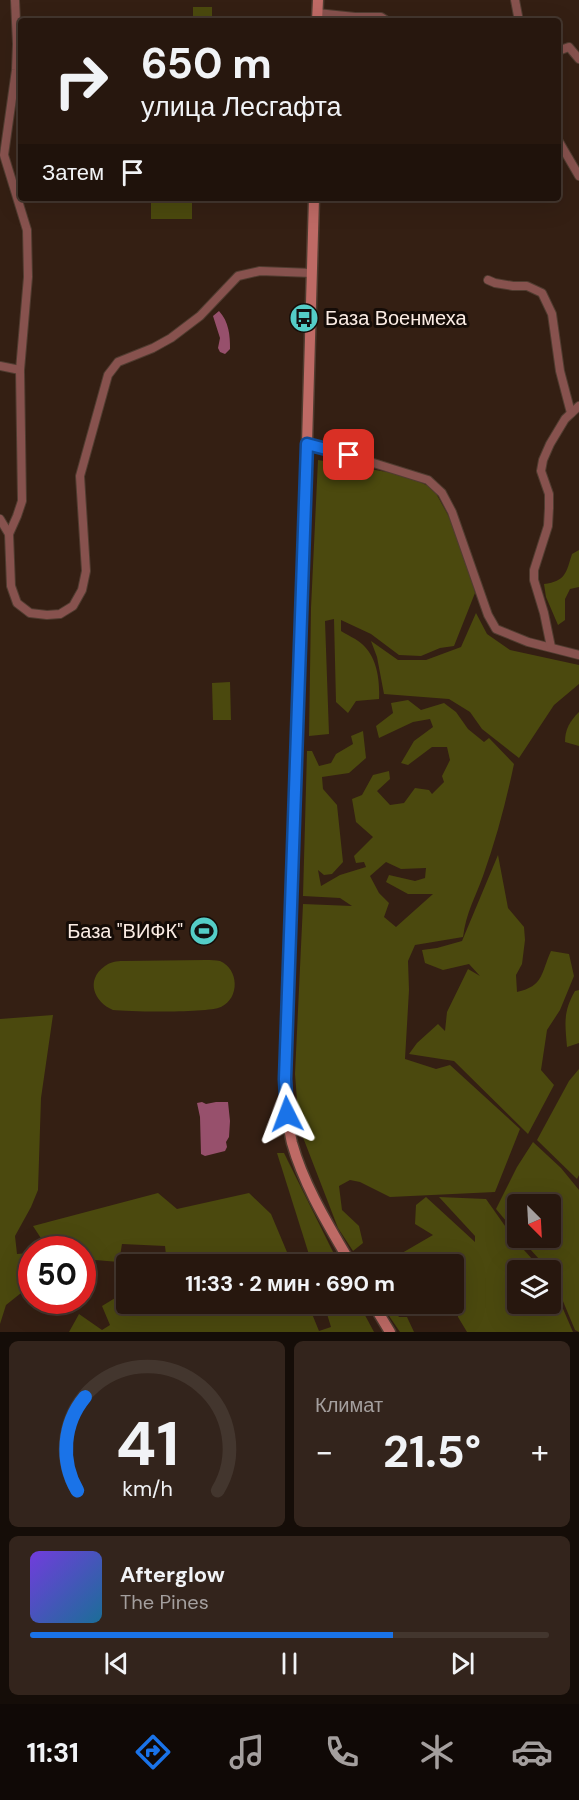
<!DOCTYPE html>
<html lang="ru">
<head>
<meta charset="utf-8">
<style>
  body { margin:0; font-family:"DM Sans",sans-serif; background:#33241c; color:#f1f3f6; height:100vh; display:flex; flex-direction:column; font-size:22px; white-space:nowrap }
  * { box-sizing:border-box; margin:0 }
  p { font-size:20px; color:#a49f9e }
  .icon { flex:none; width:33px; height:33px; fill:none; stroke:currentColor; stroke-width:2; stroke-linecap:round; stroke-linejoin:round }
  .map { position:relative; height:1332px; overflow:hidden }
  .details { display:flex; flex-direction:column; gap:9px; padding:9px; background:#150d08; flex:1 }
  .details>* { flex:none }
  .hud { position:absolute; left:18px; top:18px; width:543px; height:183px; border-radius:6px; box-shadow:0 6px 24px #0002,0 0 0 2px #43362e; background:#27170e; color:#f1f3f6; overflow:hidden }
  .needle { width:39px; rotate:156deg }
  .tools { position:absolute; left:507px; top:1194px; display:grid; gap:12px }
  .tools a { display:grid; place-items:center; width:54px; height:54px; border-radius:6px; background:#27170e; box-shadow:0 6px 24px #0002,0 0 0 2px #43362e; font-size:30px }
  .speed { position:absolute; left:18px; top:1236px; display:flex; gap:12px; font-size:30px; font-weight:700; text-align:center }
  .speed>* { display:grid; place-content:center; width:78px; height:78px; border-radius:50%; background:#27170e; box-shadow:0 6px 24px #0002,0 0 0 2px #43362e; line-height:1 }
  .speed .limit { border:9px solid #d22; background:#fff; color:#111 }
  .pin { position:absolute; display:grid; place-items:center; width:51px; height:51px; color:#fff; margin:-26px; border-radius:12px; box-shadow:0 3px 9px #0006 }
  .me { position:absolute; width:66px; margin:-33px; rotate:357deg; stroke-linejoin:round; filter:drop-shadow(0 0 4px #0008) }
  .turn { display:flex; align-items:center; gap:21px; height:126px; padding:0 24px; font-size:27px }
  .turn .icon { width:78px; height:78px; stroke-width:2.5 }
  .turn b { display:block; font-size:42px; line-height:51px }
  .then { display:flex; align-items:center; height:57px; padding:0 24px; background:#0003; gap:12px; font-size:22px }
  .big { font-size:45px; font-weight:700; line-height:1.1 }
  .details .card { flex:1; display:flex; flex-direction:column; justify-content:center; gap:9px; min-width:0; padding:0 21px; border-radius:9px; background:#33241c }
  .details .dial { align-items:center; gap:0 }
  .dial svg { height:156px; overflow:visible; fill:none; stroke:#43362e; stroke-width:7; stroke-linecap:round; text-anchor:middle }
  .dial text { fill:#f1f3f6; stroke:none }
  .song { display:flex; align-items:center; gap:18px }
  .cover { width:72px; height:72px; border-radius:9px; background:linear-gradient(135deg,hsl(260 70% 55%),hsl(200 70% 35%)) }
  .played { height:6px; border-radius:3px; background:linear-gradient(90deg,#1a73e8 70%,#43362e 70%) }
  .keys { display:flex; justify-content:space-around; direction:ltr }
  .heat { display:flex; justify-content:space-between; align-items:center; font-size:33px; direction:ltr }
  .details .tiles { flex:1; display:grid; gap:9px; grid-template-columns:1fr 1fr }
  .card:last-child { grid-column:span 2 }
  .trip { position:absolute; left:116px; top:1254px; width:348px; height:60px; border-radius:6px; background:#27170e; box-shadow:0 6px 24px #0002,0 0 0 2px #43362e; font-weight:700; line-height:60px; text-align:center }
  .menu { display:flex; height:96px; justify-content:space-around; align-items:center; background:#100906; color:#a49f9e }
  .menu .icon { width:42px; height:42px }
  .menu .on { color:#1a73e8 }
  .menu b { font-size:27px; color:#f1f3f6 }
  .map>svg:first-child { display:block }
</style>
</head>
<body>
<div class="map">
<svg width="579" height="1332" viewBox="0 0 579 1332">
  <rect width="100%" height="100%" fill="#341f13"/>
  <!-- green -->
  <g fill="#4b490e" fill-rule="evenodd">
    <rect x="193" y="7" width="19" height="14"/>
    <rect x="151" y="199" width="41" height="20"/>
    <path d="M318,460L404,475L433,488L448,515L469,565L475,593L454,646L440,648L421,656L399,655L371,634L341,620V631C347,635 357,639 362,644C377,657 380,680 379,699L356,701L348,713L336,702L334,619L325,621L329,734L309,736L311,608Z"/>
    <path d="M579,550V587L570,589L565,599V620L558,625L546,597L544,584C566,581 566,573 572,554Z"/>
    <polygon points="476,613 487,634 510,650 579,665 579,684 554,705 519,758 482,729 470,712 449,699 384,694 377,657 371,641 398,660 426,660 461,647"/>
    <polygon points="230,682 231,720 213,720 212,683"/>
    <path d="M408,700L421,710L444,703L456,712L468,729L484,742L489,738L514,764C506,802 496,840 483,876C475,898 466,913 463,937L415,945L408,961L409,990L405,1059L436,1069L450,1065L520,1129L495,1192L390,1197L360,1182L350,1180L339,1186L342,1210L359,1226L363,1243L353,1251L338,1228L299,1127L295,1074L303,904L352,906L340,898L303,896L307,751H312L319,766L331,763L336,754L353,744L351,736L363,731L366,758L349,773L322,777L323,789L337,805L343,862L332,874L324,875L318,870L321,886L340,875L366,867L364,862L356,863L354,856L373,837L356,822L352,799L362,795L373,775L389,771L390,779L377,791L390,805L404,803L415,788L429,790L432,794L444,782L442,776L450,760L447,747H432L408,765L401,763L414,741L433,727L430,719L413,722L379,738L376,726L393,713L391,703ZM386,862L401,869L426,868L425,878L415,881L389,875L386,882L408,894H433L396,927L384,917L389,903L379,893L370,876Z"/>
    <path d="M579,712V746L565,742C565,729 570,721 579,712Z"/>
    <path d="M498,855L508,908L524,927L525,940L522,964L516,975L517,992C544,986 541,973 551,951L569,954L574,976L560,1010L547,1030L541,1070L554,1085L528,1134L454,1061L409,1054L417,1043L438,1024L445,1031L447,1012L468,969L480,976L469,964L443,970L425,963L422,950L437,948L462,941Z"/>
    <path d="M206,960C211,960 216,960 220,961C239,969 240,998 221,1007C208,1013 131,1012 113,1010C94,1002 85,980 105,966C110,962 117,961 123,961Z"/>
    <path d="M579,990V1043L567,1047C565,1023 563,1012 575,991Z"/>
    <polygon points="53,1015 41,1098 38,1190 31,1207 15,1236 17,1254 29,1253 31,1255 31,1285 6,1305 0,1324 0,1019"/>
    <polygon points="579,1069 579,1175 577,1179 537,1140 569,1081"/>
    <polygon points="533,1142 561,1168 579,1190 579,1332 575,1330 550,1270 549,1270 520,1238 550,1238 550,1204 518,1204 517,1234 496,1209 517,1167"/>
    <polygon points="277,1153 284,1153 339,1264 312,1264"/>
    <polygon points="158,1193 177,1209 249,1193 271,1214 292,1264 167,1264 165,1246 122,1244 119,1262 83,1259 82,1250 48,1249 33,1226"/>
    <polygon points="426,1197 475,1242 475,1236 439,1197 486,1199 515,1240 542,1270 518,1270 518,1304 550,1304 551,1281 573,1332 467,1332 458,1317 456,1280 453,1278 453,1264 408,1264 402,1253 433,1235 415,1224 416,1205"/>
    <polygon points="125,1292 126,1304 159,1305 162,1304 308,1304 319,1331 331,1327 324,1304 359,1304 374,1332 69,1332 79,1314 102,1330 110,1325 102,1306"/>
    <polygon points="390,1304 399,1317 407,1317 414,1332 400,1332 385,1310 384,1306"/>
  </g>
  <!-- water -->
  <g fill="#97506c">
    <path d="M219,311C229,322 230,335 230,349L225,354L220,352L218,348L220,338L213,316Z"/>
    <polygon points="202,1102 206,1104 216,1102 228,1102 230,1121 229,1137 226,1142 227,1147 225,1151 205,1156 201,1154 200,1117 197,1103"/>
  </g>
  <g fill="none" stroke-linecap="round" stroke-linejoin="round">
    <!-- street casing -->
    <g stroke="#503c30" stroke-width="10">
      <g id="street">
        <polyline points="15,0 17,44 16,70 4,155 27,230 28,277 20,370 22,501 17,516 9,534 11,586 17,603 30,613 47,615 60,614 73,606 82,590 86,571 80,476 108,375 118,362 153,348 171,338 200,316 238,276 260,271 312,273"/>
        <polyline points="515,0 519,21"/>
        <polyline points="317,13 355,17 381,17 387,21"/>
        <polyline points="558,51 569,47 579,59"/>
        <polyline points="558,140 579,176"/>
        <polyline points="488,280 495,283 513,286 527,286 542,293 552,314 560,371 571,413"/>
        <polyline points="0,366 20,370"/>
        <polyline points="307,444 319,446 428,480 442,493 452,512 488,615 496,629 528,642 579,655"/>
        <polyline points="0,519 9,534"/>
        <polyline points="551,647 544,613 534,580 534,570 548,526 549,508 549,494 541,471 543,460 550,444 565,419 579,406"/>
      </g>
    </g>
    <!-- secondary casing -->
    <g stroke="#503c30" stroke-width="13">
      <g id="secondary">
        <polyline points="317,21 318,0"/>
        <path d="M314,198L307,444L285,1079C286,1101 287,1122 292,1143C304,1186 329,1226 351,1264"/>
        <polyline points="373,1304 390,1332"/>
      </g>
    </g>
    <!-- street -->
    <use href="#street" stroke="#87524e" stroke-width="8"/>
    <!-- secondary -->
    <use href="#secondary" stroke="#be6a65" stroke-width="10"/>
  </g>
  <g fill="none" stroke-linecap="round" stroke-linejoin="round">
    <!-- route casing -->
    <g stroke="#114b97" stroke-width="15">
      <polyline id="route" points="287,1114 285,1079 307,444 349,455"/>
    </g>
    <!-- route -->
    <use href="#route" stroke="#1a73e8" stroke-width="10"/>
  </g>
  <!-- icons -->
  <defs>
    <g id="bus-disc" transform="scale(1.5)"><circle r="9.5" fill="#54cdc7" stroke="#150c07"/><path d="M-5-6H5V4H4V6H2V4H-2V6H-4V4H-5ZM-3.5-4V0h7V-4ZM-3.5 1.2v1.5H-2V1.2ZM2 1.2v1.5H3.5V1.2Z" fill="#111"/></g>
    <g id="stadium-disc" transform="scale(1.5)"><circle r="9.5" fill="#54cdc7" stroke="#150c07"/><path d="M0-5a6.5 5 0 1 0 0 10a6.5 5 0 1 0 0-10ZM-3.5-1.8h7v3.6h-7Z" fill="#111"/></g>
  </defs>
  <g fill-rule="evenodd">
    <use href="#bus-disc" x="304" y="318"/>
    <use href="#stadium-disc" x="204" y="931"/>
  </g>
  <g text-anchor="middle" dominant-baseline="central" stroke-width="6" stroke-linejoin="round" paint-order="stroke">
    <!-- poi labels -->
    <g font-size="20" fill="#fbece4" stroke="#150c07" text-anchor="start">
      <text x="325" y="318">База Военмеха</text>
      <text x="183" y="931" text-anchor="end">База "ВИФК"</text>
    </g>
  </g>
</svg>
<div class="tools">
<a><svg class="needle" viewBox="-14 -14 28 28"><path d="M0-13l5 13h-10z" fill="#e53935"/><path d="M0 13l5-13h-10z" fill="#a49f9e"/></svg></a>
<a><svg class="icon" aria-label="layers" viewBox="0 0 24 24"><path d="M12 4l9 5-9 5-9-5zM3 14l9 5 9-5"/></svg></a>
</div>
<div class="speed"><div class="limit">50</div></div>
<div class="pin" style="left:349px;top:455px;background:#d93025"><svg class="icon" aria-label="arrive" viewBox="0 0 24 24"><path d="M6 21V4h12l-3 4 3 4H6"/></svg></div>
<svg class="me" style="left:287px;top:1114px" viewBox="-20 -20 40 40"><path d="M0-17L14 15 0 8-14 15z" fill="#1a73e8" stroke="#fff" stroke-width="4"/></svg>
<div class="trip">11:33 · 2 мин · 690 m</div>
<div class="hud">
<div class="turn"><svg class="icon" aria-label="right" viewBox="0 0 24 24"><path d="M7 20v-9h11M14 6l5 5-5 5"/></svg><div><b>650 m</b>улица Лесгафта</div></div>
<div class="then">Затем<svg class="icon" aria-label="arrive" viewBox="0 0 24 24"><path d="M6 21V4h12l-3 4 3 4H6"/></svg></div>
</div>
</div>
<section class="details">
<div class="tiles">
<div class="card dial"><svg viewBox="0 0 100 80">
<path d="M14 69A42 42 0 1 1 86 69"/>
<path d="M14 69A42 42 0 0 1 18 21" stroke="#1a73e8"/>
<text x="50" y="56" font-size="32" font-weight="700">41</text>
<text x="50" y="72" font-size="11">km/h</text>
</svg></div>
<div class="card"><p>Климат</p>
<div class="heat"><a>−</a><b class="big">21.5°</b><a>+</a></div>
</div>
<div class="card">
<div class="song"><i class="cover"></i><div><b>Afterglow</b><p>The Pines</p></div></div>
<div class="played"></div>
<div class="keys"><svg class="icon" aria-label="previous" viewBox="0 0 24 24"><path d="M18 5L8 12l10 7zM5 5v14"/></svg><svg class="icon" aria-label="pause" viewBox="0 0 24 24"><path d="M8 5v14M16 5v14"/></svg><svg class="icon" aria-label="next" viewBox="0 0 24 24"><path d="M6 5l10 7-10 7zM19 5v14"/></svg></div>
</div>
</div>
</section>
<nav class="menu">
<b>11:31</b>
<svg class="icon on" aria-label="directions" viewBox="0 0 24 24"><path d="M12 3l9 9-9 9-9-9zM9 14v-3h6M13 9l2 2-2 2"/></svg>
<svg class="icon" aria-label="music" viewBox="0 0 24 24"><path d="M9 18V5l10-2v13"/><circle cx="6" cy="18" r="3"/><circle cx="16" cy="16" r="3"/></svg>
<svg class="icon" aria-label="phone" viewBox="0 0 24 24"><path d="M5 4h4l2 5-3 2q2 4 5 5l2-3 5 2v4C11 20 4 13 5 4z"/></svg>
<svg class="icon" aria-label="climate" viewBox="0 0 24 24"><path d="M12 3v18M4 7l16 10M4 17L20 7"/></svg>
<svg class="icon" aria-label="car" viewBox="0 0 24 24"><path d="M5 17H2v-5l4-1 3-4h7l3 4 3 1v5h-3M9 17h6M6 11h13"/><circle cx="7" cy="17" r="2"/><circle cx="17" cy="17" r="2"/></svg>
</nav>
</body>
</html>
